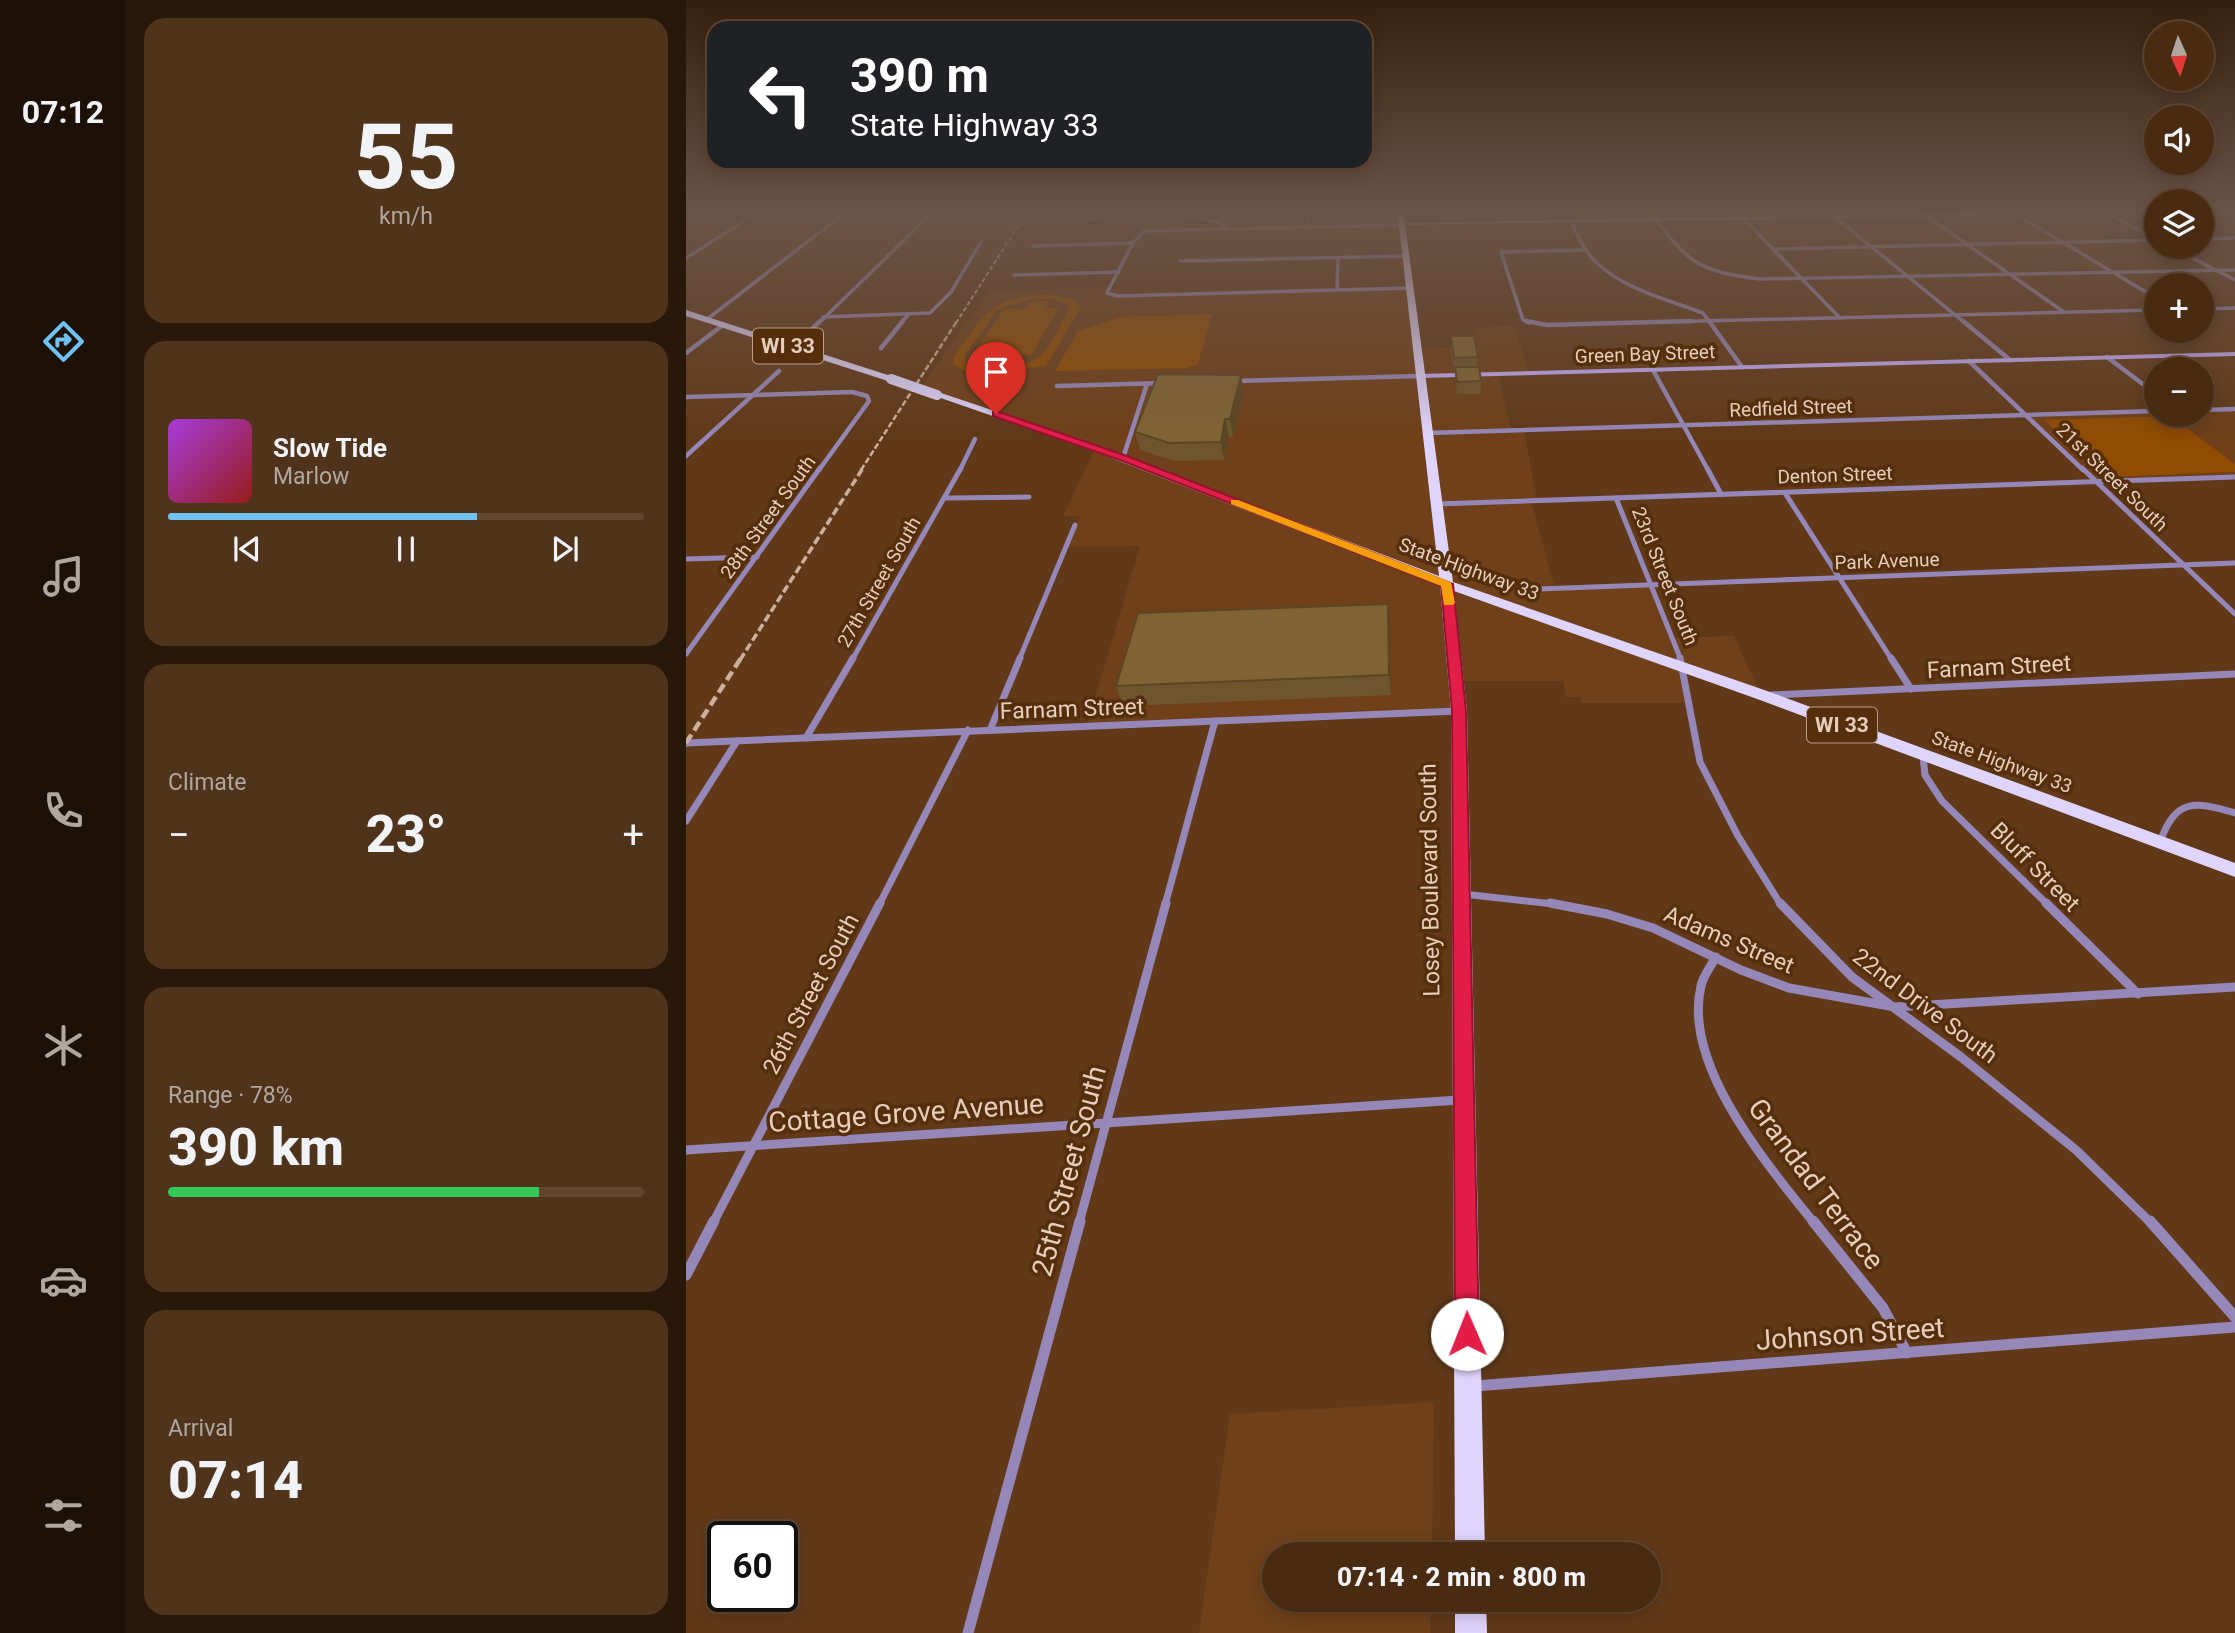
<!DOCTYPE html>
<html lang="en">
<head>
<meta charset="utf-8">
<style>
  body { margin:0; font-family:Roboto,sans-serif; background:#50331b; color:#f1f3f6; height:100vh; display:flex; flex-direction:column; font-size:26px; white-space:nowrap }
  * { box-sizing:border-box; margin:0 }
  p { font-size:23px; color:#b1a79f }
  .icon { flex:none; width:38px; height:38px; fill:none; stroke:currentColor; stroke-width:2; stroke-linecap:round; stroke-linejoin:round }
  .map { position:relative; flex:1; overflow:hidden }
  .side { display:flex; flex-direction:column; gap:18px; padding:18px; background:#28180a; width:560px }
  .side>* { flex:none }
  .guide { position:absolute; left:21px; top:21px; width:665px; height:147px; border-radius:21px; box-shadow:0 4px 18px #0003,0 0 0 2px #614732; background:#202124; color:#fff; overflow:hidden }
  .needle { width:46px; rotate:177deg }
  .buttons { position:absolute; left:1458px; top:21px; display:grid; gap:14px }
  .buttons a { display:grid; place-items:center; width:70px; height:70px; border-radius:50%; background:#492b12; box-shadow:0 4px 18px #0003,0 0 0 2px #614732; font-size:35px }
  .speed { position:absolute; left:21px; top:1521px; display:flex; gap:14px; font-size:35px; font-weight:700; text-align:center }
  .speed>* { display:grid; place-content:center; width:91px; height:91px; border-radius:50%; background:#492b12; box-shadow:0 4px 18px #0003,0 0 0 2px #614732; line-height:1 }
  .speed .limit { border:4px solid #111; border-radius:10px; background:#fff; color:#111 }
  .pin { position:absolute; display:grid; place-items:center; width:60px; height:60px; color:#fff; margin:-72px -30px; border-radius:50% 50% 50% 0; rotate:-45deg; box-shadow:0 0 7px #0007 }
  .pin .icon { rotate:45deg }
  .me { position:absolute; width:77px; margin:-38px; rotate:359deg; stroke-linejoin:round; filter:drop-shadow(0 0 5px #0008) }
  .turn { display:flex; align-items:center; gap:24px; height:147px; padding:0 28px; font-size:32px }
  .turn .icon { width:91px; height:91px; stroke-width:2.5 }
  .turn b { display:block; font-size:49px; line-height:60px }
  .big { font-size:52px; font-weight:800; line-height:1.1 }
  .side .card { flex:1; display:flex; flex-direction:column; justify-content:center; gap:10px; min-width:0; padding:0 24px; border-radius:21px; background:#50331b }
  .side .dial { align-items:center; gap:0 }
  .dial b { font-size:91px; line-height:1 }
  .song { display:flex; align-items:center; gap:21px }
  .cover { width:84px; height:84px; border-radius:10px; background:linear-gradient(135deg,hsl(280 70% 55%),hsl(0 70% 35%)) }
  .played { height:7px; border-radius:4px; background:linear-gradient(90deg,#70c1f4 65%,#614732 65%) }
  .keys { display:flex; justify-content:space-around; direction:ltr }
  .heat { display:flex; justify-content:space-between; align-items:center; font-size:38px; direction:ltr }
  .charge { height:10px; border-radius:5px; background:linear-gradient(90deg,#34c759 78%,#614732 0) }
  .trip { position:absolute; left:576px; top:1542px; width:399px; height:70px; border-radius:35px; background:#492b12; box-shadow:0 4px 18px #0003,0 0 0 2px #614732; font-weight:800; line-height:70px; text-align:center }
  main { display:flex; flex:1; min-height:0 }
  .tabs { display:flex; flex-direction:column; width:126px; justify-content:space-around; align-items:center; background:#1d1107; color:#b1a79f }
  .tabs .icon { width:49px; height:49px }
  .tabs .current { color:#70c1f4 }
  .tabs b { font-size:32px; color:#f1f3f6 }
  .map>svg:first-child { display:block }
</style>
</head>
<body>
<main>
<nav class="tabs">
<b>07:12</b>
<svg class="icon current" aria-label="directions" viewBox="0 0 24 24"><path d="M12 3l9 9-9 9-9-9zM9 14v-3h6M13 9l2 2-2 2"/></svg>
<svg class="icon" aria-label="music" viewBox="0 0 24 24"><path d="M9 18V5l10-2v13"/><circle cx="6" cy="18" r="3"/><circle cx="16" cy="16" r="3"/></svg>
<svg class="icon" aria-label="phone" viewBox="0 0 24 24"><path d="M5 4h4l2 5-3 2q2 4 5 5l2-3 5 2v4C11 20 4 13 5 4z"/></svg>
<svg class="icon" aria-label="climate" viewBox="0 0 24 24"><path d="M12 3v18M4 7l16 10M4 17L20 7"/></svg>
<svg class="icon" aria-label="car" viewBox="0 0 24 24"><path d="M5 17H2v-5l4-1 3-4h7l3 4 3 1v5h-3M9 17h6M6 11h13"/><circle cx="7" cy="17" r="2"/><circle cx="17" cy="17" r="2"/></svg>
<svg class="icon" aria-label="filters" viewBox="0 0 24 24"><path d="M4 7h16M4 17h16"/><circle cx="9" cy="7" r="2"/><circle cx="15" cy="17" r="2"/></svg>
</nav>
<section class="side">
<div class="card dial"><b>55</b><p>km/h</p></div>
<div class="card">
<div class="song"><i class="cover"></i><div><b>Slow Tide</b><p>Marlow</p></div></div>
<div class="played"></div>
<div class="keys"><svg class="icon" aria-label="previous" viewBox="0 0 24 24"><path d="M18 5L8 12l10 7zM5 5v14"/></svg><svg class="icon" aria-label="pause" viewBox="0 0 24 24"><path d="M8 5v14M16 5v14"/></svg><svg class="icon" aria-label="next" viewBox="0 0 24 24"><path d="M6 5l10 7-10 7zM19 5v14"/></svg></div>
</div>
<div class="card"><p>Climate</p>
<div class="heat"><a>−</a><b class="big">23°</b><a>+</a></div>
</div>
<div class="card"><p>Range · 78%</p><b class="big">390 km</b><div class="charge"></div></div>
<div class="card"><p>Arrival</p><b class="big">07:14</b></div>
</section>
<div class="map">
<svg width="1549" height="1633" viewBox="0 0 1549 1633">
  <rect width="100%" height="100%" fill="#613918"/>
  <!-- built -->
  <g fill="#6f4019">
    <polygon points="1048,209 1139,209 1149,217 1058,219"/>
    <polygon points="424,288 422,295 432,296 723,288 730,349 783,347 783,338 791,327 829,326 843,373 813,375 825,430 838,430 851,500 842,501 846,505 869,588 964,585 986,638 1048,636 1069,682 1079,696 999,667 1005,703 897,703 894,697 880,697 877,681 771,681 773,711 401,725 454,546 380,547 394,516 377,516 409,448 234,389 303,291"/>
    <polygon points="1549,409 1549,477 1411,482 1341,415 1470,411 1470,415 1516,415 1516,410"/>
    <polygon points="748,1402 746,1554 588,1554 588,1600 745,1600 744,1633 513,1633 544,1414"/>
  </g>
  <!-- green -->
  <g fill="#904c03" fill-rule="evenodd">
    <path d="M363,295L386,299L395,307L360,366C336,367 292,384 267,364V358C298,314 304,296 363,295ZM345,299H368L383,306C377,321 367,342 356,354C343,369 295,374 279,361V355L312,309Z"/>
    <polygon points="363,301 359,308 373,308 345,355 285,357 318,309 338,309 344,302"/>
    <polygon points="526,314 512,364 501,368 369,371 392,331 435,317"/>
    <polygon points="1484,416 1549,464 1549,472 1422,477 1358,420"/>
  </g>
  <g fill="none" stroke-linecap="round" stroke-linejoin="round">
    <!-- street-far5 -->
    <g stroke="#9587b7" stroke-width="3.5">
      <polyline points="476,209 534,223 541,228"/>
      <path d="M879,209C888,227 897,252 913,265C941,290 983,300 1017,313L1024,323"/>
      <path d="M963,209C1000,261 1009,271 1074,279L1549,270"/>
      <polyline points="1048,209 1154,318"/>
      <polyline points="1139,209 1279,323"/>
      <polyline points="1321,209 1470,298"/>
      <polyline points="1412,209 1470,239"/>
      <polyline points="1239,215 1378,312"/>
      <polyline points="403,220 438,209"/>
      <polyline points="534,223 539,209"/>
      <polyline points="716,225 458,231 447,243 421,293 432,296 723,288"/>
      <polyline points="621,227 623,209"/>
      <polyline points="1516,239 1549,238"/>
      <polyline points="347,246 447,243"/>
      <polyline points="1485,247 1549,280"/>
      <polyline points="1087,249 1470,240"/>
      <polyline points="0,258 77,209"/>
      <polyline points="494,261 719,256"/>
      <polyline points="328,275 433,272"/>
      <polyline points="651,290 652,258"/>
      <polyline points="1516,309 1549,308"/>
      <polyline points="137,317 244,313 265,292 295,242"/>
      <polyline points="20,320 164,209"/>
      <polyline points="133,323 250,209"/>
      <polyline points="215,323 222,315"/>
      <polyline points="843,323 837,320 815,252 900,250"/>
      <polyline points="934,323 1470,310"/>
    </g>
    <!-- street-far4 -->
    <g stroke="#9587b7" stroke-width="4.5">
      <polyline points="840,321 861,325 1005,321"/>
      <polyline points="1023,321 1056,367"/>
      <polyline points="1277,321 1324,360"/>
      <polyline points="107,348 134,321"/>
      <polyline points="195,348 217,321"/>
      <polyline points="0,353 37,325"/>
      <polyline points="1421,357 1470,394"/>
      <polyline points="1283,361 1397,470"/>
      <polyline points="967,370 1022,470"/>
      <polyline points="549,381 734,376"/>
      <polyline points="371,386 478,383"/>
      <polyline points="0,397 166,392 181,396 183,401 133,470"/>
      <polyline points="1516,410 1549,409"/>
      <polyline points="741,433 1470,411"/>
      <polyline points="0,456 93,371"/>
      <polyline points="437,458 461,384"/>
      <polyline points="274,470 289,439"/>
    </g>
    <!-- street-far3 -->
    <g stroke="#9587b7" stroke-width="5">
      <polyline points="1021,468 1035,494"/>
      <polyline points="1396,468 1549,614"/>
      <polyline points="1099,493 1206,660"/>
      <polyline points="260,498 343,497"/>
      <polyline points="930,498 995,660"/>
      <polyline points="750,504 1549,477"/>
      <polyline points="0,559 71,557"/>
      <polyline points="853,589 1549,563"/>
      <polyline points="0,654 134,468"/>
      <polyline points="166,660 275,468"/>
      <polyline points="333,660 389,525"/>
    </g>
    <!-- street-far2 -->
    <g stroke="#9587b7" stroke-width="7">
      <polyline points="994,658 1014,762 1052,836 1095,905"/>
      <polyline points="1205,658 1225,689"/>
      <polyline points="1085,695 1549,674"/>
      <polyline points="304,730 334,658"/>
      <polyline points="120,738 167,658"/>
      <polyline points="0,743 772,711"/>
      <polyline points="1237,756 1239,775 1256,801 1362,905"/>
      <polyline points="0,821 51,741"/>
      <path d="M1474,842C1490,798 1508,801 1549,813"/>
      <polyline points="777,894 876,905"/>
      <polyline points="193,905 282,730"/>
      <polyline points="479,905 529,721"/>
    </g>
    <!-- street-far1 -->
    <g stroke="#9587b7" stroke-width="9">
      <polyline points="864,903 921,914 967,928 1055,970 1103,988 1209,1007 1549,987"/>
      <polyline points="1094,903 1166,977 1275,1057 1390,1150 1465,1223"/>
      <polyline points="1360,903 1452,994"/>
      <path d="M1030,957C1025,966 1017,976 1015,986C996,1065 1081,1164 1128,1223"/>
      <polyline points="0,1150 774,1100"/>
      <polyline points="27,1223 194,903"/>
      <polyline points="393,1223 480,903"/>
    </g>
    <!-- street -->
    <g stroke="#9587b7" stroke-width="11">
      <polyline points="1127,1221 1197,1308 1221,1353"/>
      <polyline points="1464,1221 1549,1317"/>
      <polyline points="0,1275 28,1221"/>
      <polyline points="789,1386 1549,1327"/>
      <polyline points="282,1633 394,1221"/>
    </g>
    <!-- secondary -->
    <g fill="#c3acf8" fill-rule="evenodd">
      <polygon points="1470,209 1470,213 713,225 716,223"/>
      <rect x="1516" y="209" width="33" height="3"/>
      <polygon points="1549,352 1549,356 734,378 730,376 734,374"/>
    </g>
    <!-- primary -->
    <g fill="#dfd4fc" fill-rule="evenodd">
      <polygon points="711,209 717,209 767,582 1084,692 1549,863 1549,877 1074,700 768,591 781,711 799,1554 769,1554 765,711 754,586 405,450 246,395 255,393 413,446 753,576"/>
      <polygon points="0,310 208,377 210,379 202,381 0,316"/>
      <polygon points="769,1600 800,1600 801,1633 769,1633"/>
    </g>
    <!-- rail-far3 -->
    <polyline stroke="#ccb09c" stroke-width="2" stroke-dasharray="4.5 2.5" stroke-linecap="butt" points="270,323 343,209"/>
    <!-- rail-far2 -->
    <polyline stroke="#ccb09c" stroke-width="2.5" stroke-dasharray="6 2.5" stroke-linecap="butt" points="175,470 271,321"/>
    <!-- rail-far1 -->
    <polyline stroke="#ccb09c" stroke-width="3.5" stroke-dasharray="8 3.5" stroke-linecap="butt" points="54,660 177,468"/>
    <!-- rail -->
    <polyline stroke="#ccb09c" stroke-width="4.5" stroke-dasharray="10 5" stroke-linecap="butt" points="0,743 55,658"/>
    <!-- primary-bridge -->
    <polyline stroke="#dfd4fc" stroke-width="10" points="205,379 251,395"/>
  </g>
  <!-- wall -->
  <g fill="#6e552d">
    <polygon points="765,336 792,357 791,367 795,381 795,394 771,394 769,370 768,370 765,349"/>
    <polygon points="555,375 558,392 547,437 543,437 538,460 488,461 454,450 449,432"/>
    <polygon points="702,604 705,695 437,706 430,686"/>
  </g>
  <!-- shaded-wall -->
  <g fill="#5a4524">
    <polygon points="555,375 558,392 547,437 544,419"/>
    <polygon points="539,419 543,437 538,460 535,442"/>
    <polygon points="702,604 704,624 705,695 703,675"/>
  </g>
  <!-- building -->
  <g fill="#806334" stroke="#5a4524" stroke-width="2">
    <polygon points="765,336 788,336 792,357 768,358"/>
    <polygon points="769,367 793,367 795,381 771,382"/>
    <polygon points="472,374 555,375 544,419 539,419 535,442 483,443 449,432"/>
    <polygon points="702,604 703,675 430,686 452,613"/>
  </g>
  <!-- sky -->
  <linearGradient id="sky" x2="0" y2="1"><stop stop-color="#351f0d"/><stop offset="0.48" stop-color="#6a5448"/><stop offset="1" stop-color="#6a5448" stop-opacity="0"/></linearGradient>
  <rect width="1549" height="438" fill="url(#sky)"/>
  <!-- route -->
  <polygon fill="#e11d48" stroke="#92132f" stroke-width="2" points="310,411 441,456 767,584 780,711 793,1334 790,1343 781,1346 773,1343 769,1334 766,711 755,586 434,460 307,416 307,412"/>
  <!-- slow -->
  <polygon fill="#f59e0b" points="545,500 552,500 765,582 769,603 767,605 758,605 755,586 545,504"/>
  <g text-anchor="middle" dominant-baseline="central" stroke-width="7" stroke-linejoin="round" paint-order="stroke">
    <!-- far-street labels -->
    <g font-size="19" fill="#e6cdbc" stroke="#552e0b">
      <text transform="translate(959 354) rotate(-2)">Green Bay Street</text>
      <text transform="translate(1105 408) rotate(-2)">Redfield Street</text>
      <text transform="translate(1149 475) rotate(-2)">Denton Street</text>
      <text transform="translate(1426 477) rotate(44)">21st Street South</text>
      <text transform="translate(82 517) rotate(-54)">28th Street South</text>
      <text transform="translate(1201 561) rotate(-2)">Park Avenue</text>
      <text transform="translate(783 569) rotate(20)">State Highway 33</text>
      <text transform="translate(979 576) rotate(68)">23rd Street South</text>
      <text transform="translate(193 582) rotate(-60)">27th Street South</text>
      <text transform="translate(1316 762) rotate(20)">State Highway 33</text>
    </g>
    <!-- shield labels -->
    <g fill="#552e0b" stroke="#ba9d87" stroke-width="2">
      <rect x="67" y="328.5" width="70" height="35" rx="5"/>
      <rect x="1121" y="707.5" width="70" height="35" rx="5"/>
    </g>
    <g font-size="21" font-weight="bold" fill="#e6cdbc">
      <text x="102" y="346">WI 33</text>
      <text x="1156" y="725">WI 33</text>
    </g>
    <!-- street labels -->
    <g font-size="23" fill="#e6cdbc" stroke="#552e0b">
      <text transform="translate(1313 667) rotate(-3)">Farnam Street</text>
      <text transform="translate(386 709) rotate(-2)">Farnam Street</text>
      <text transform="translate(1349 867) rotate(45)">Bluff Street</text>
      <text transform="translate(744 880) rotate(-91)">Losey Boulevard South</text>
      <text transform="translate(1043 940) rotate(23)">Adams Street</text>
      <text transform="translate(125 994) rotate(-62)">26th Street South</text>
      <text transform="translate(1239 1006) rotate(37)">22nd Drive South</text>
    </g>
    <!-- near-street labels -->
    <g font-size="28" fill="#e6cdbc" stroke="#552e0b">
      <text transform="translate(220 1113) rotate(-4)">Cottage Grove Avenue</text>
      <text transform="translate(383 1171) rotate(-75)">25th Street South</text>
      <text transform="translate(1130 1184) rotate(53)">Grandad Terrace</text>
      <text transform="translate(1164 1334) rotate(-4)">Johnson Street</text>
    </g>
  </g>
</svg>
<div class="buttons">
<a><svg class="needle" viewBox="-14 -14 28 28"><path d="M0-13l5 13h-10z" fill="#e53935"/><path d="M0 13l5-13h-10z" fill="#b1a79f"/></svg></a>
<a><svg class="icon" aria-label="sound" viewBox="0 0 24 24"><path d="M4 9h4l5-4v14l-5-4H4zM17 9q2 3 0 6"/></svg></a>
<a><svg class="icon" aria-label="layers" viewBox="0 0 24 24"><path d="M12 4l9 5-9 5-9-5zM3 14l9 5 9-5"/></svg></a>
<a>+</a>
<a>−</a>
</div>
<div class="speed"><div class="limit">60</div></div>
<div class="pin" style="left:310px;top:414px;background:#d93025"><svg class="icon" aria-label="arrive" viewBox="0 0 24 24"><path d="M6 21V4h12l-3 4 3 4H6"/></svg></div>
<svg class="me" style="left:781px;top:1334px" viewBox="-20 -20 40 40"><circle r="19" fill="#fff"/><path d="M0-13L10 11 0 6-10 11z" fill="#e11d48"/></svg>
<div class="trip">07:14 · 2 min · 800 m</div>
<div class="guide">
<div class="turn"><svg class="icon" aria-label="left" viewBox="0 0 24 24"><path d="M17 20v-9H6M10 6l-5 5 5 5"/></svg><div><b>390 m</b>State Highway 33</div></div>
</div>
</div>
</main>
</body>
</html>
